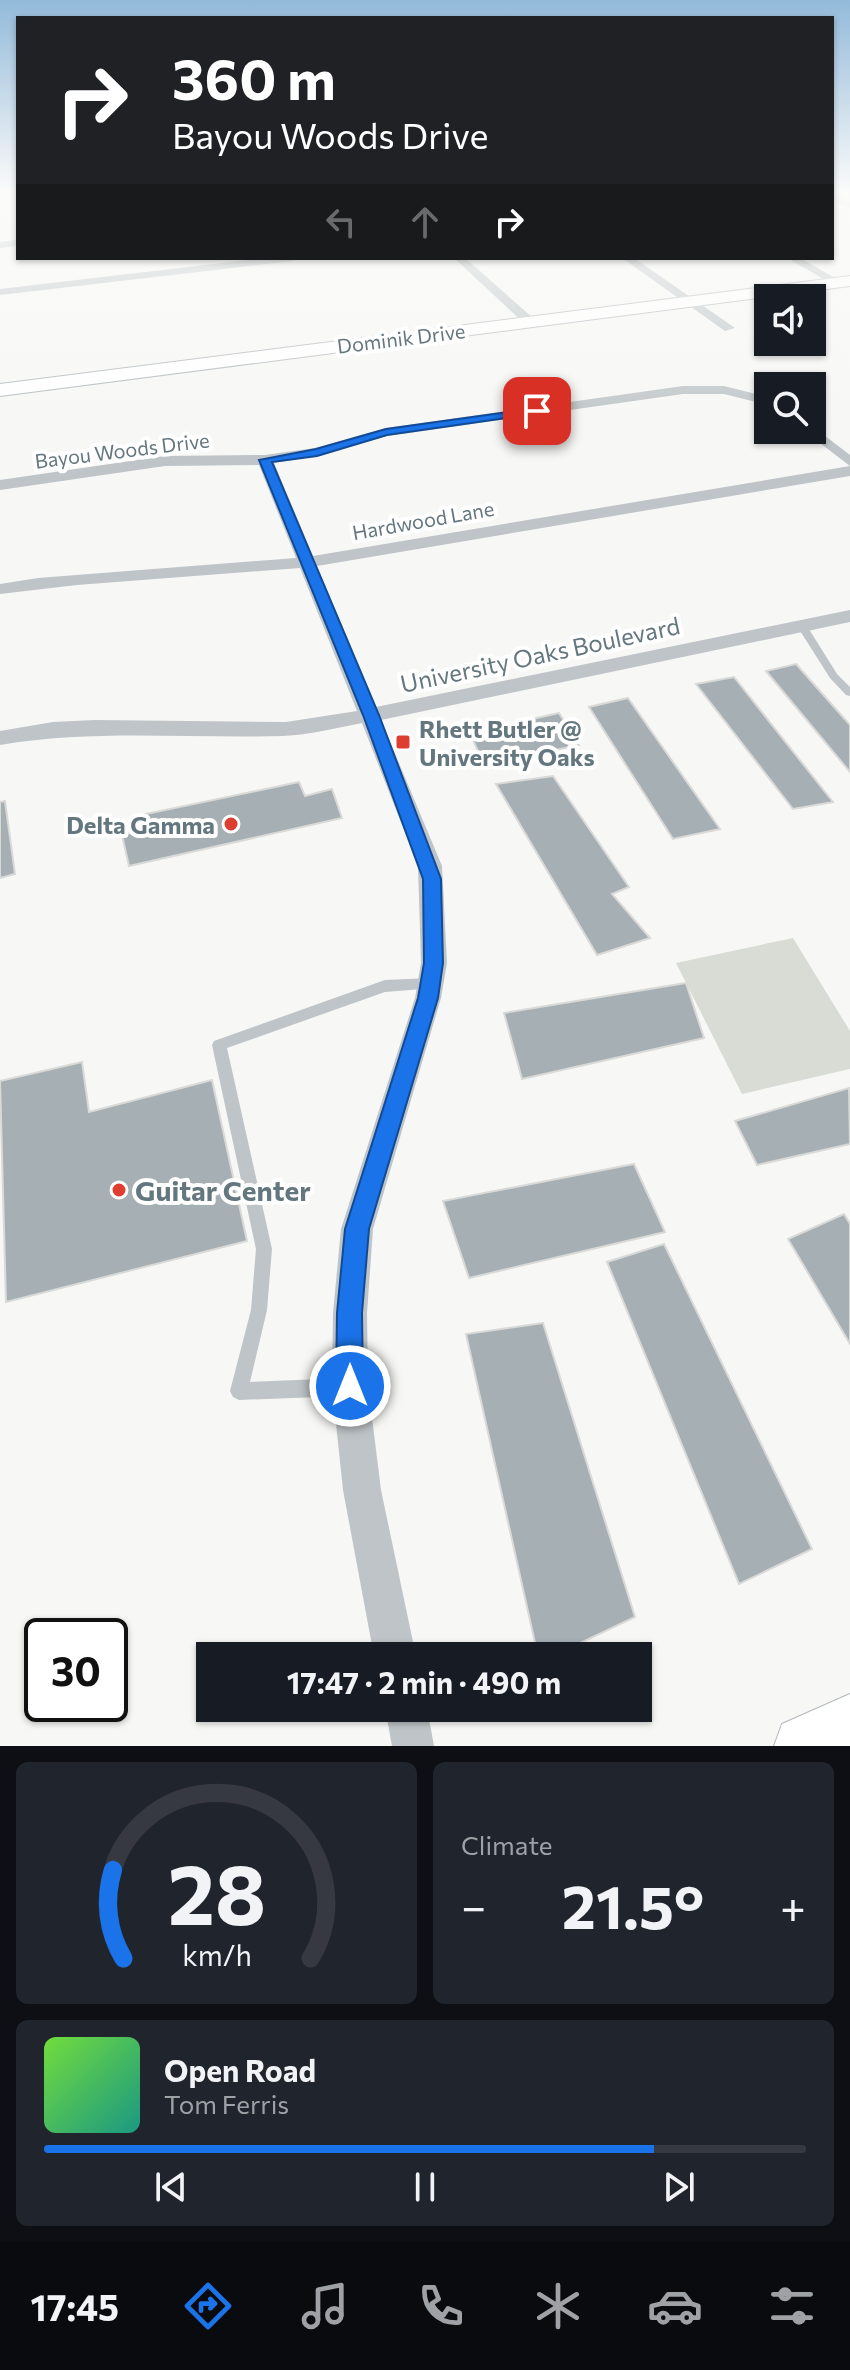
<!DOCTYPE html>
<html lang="en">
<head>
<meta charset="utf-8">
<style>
  body { margin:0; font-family:Commissioner,sans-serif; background:#20242c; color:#f1f3f6; height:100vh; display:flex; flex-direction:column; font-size:30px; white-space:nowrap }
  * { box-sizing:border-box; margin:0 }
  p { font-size:26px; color:#9ea1a6 }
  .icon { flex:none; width:44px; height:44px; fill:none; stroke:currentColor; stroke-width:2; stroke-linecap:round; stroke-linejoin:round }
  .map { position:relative; height:1746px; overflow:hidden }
  .panel { display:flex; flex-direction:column; gap:16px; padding:16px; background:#0d0f14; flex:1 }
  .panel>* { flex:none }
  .top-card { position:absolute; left:16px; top:16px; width:818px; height:244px; border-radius:0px; box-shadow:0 2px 6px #0004; background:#202124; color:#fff; overflow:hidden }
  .buttons { position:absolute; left:754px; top:284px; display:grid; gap:16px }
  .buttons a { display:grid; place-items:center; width:72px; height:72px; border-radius:0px; background:#171b24; box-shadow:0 2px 6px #0004; font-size:40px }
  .speed { position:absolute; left:24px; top:1618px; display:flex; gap:16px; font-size:40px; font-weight:700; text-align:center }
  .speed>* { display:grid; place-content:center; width:104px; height:104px; border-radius:50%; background:#171b24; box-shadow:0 2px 6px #0004; line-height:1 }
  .speed .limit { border:4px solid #111; border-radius:12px; background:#fff; color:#111 }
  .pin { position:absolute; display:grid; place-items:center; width:68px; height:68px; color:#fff; margin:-34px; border-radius:16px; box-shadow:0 4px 12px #0006 }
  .me { position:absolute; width:88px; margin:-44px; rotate:0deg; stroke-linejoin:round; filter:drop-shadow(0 0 6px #0008) }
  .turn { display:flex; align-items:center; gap:28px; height:168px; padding:0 24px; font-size:36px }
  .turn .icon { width:104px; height:104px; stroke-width:2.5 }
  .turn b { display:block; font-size:56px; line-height:68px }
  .lanes { display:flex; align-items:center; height:76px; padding:0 24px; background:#0003; justify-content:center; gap:40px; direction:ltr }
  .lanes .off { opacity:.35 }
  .big { font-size:60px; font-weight:700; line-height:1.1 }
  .panel .widget { flex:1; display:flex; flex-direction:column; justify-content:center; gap:12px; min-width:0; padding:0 28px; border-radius:12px; background:#20242c }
  .panel .dial { align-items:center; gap:0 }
  .dial svg { height:208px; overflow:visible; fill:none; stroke:#363941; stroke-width:7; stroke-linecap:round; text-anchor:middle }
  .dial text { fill:#f1f3f6; stroke:none }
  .song { display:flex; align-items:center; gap:24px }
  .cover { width:96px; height:96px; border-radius:12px; background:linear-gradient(135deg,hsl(100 70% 55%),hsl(170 70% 35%)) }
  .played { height:8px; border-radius:4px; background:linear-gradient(90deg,#1a73e8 80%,#363941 80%) }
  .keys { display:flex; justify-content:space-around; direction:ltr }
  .heat { display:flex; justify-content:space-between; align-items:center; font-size:44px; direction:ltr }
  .panel .tiles { flex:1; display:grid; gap:16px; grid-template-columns:1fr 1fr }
  .widget:last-child { grid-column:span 2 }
  .trip { position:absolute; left:196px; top:1642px; width:456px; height:80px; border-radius:0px; background:#171b24; box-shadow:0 2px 6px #0004; font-weight:700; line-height:80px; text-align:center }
  .tabs { display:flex; height:128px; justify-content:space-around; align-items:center; background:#090b0e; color:#9ea1a6 }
  .tabs .icon { width:56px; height:56px }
  .tabs .selected { color:#1a73e8 }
  .tabs b { font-size:36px; color:#f1f3f6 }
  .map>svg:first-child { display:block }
</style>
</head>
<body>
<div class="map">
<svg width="850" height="1746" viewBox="0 0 850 1746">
  <rect width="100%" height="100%" fill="#f7f7f5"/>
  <!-- green -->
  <polygon fill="#d8dcd4" points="793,938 850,1031 850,1069 742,1094 676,963"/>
  <!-- building -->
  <g fill="#a6b0b4" stroke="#d9d9d7" stroke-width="2">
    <polygon points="796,664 850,725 850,772 766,671"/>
    <polygon points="734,677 833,802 793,809 696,684"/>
    <polygon points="628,698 720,829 673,839 589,707"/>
    <polygon points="559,713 579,745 484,765 470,733"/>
    <polygon points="553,776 629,887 612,894 650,938 597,955 496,784"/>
    <polygon points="299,782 305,796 332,789 342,818 129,866 122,835 145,829 141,815"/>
    <polygon points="5,801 15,874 0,878 0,802"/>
    <polygon points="686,983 704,1038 522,1079 504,1013"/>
    <polygon points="82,1062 89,1112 212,1080 247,1241 6,1302 0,1081"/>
    <polygon points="849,1088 850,1144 757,1165 735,1121"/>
    <polygon points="634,1164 665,1232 469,1278 443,1201"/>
    <polygon points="844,1214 850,1224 850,1344 788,1239"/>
    <polygon points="664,1244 812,1549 739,1584 607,1262"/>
    <polygon points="543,1323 635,1617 553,1656 538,1656 466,1334"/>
  </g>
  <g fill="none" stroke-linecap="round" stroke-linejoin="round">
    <!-- secondary casing -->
    <g stroke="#b1b8bb" stroke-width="2">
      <g id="secondary">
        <polygon points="850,276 850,286 0,396 0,384"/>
        <polygon points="850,1694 850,1746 774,1746 782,1724"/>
      </g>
    </g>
    <!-- lane -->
    <g fill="#bec4c7" fill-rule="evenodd">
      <polygon points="18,192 18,193 0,195 0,193"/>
      <polygon points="802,623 807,626 837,674 850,687 850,696 846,695 830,678 797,626"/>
      <polygon points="430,978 435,980 437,984 435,988 385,992 227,1048 272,1249 267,1310 250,1382 345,1378 351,1381 354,1387 351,1393 345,1396 239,1400 233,1397 230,1391 251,1310 256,1249 212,1045 214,1041 385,980"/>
    </g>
    <!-- street -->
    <g fill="#bec4c7" fill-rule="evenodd">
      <polygon points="832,194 850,202 850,208 832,200"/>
      <polygon points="18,240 18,246 0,248 0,242"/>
      <polygon points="265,258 298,258 293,261 0,295 0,289"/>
      <polygon points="454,258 465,258 533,318 533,324 525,324"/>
      <polygon points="622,258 634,258 735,328 725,331"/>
      <polygon points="787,258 800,258 844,283 834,285"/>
      <path d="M683,386H724L768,397V405L724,394H683L387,436L317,456L274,463L313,556L850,466L803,430H812V426L850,455V476L317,566L376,707L850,610V622L381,720L442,866L447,963L441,998L373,1229L367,1313L368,1386L381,1490L416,1656H374L343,1490L332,1386L333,1313L341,1229L415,998L421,963L418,866L362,723C336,728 309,735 283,736C187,739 95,729 0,745V731L53,722L95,720L286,722L357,711L300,568L77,585L0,594V584L38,578L296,558L259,465L165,466L0,490V480L165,456L265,455L315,448L386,428Z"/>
      <polygon points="385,1708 427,1708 434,1746 392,1746"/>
    </g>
    <!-- secondary -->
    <use href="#secondary" fill="#fff" fill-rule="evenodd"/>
  </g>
  <!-- sky -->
  <linearGradient id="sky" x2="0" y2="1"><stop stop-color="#93bada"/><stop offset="0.44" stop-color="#fbfbfa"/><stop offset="1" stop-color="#fbfbfa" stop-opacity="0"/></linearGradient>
  <rect width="850" height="436" fill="url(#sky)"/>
  <!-- route -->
  <polygon fill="#1a73e8" stroke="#114b97" stroke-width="2" points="537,408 542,411 541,413 387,435 317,456 272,462 379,715 441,879 443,963 438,998 369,1229 362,1313 363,1386 359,1396 350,1400 340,1396 336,1386 337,1313 345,1229 418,998 424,963 423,879 363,715 259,460 316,449 386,429"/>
  <!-- markers -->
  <g fill="#dd3e2f" stroke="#fff" stroke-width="3">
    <rect x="395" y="734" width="16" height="16" rx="4"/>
    <circle cx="231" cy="824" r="8"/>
    <circle cx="119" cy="1190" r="8"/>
  </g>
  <g text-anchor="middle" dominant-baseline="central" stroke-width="8" stroke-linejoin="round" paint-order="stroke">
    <!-- far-street labels -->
    <g font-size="20" fill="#64777f" stroke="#fff">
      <text transform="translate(401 338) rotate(-7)">Dominik Drive</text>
      <text transform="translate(122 450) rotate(-7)">Bayou Woods Drive</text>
      <text transform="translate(423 520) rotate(-10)">Hardwood Lane</text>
    </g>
    <!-- street labels -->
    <g font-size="24" fill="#64777f" stroke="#fff">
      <text transform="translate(540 654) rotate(-12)">University Oaks Boulevard</text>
    </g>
    <!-- poi labels -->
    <g font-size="24" font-weight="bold" fill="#64777f" stroke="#fff" text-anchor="start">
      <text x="419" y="728">Rhett Butler @<tspan x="419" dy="28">University Oaks</tspan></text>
      <text x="215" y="824" text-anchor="end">Delta Gamma</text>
    </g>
    <!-- near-poi labels -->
    <g font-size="28" font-weight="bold" fill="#64777f" stroke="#fff" text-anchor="start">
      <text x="135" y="1190">Guitar Center</text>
    </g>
  </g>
</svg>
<div class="buttons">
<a><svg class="icon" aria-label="sound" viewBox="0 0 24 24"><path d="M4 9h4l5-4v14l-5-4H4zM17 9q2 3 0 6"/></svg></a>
<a><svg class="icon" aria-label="search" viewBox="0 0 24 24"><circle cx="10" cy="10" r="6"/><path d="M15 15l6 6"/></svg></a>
</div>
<div class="speed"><div class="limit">30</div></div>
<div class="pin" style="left:537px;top:411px;background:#d93025"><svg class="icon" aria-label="arrive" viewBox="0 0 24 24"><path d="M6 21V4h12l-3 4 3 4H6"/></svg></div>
<svg class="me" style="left:350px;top:1386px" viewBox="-20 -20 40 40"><circle r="17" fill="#1a73e8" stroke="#fff" stroke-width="3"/><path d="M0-11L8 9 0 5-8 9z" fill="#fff"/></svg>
<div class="trip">17:47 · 2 min · 490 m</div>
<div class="top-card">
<div class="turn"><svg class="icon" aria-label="right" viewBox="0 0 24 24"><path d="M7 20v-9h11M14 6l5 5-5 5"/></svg><div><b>360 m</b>Bayou Woods Drive</div></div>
<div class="lanes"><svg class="icon off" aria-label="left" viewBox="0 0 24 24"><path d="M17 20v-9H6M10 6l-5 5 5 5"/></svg><svg class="icon off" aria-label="ahead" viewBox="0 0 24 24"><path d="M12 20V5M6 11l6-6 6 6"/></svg><svg class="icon" aria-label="right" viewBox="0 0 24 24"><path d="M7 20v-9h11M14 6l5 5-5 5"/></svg></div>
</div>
</div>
<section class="panel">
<div class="tiles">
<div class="widget dial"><svg viewBox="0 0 100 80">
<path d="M14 69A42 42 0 1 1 86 69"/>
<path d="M14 69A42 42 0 0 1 10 35" stroke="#1a73e8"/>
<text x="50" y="56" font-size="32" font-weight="700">28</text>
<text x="50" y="72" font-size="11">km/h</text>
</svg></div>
<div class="widget"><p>Climate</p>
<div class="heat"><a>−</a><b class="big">21.5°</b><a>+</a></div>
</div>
<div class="widget">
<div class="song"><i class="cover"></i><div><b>Open Road</b><p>Tom Ferris</p></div></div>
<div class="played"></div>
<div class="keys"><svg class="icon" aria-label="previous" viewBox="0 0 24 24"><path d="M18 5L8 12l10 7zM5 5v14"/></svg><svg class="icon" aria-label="pause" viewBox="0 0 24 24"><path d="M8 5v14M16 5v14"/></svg><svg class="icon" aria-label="next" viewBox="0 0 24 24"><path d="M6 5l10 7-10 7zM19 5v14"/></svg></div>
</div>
</div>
</section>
<nav class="tabs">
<b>17:45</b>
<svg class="icon selected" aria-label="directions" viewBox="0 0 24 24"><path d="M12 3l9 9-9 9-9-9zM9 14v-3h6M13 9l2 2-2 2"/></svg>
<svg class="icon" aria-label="music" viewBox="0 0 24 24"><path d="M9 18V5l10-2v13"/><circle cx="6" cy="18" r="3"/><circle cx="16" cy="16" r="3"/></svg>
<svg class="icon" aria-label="phone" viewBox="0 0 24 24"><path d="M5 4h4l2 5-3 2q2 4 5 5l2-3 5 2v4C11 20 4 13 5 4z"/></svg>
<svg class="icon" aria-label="climate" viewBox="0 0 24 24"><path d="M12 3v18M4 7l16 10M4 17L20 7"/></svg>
<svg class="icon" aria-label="car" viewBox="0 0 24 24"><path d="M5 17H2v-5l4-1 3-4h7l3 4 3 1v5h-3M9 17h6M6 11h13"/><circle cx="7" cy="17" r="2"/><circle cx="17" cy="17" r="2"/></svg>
<svg class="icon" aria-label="filters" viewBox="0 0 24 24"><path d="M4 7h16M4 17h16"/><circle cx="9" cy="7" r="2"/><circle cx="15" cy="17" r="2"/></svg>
</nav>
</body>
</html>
